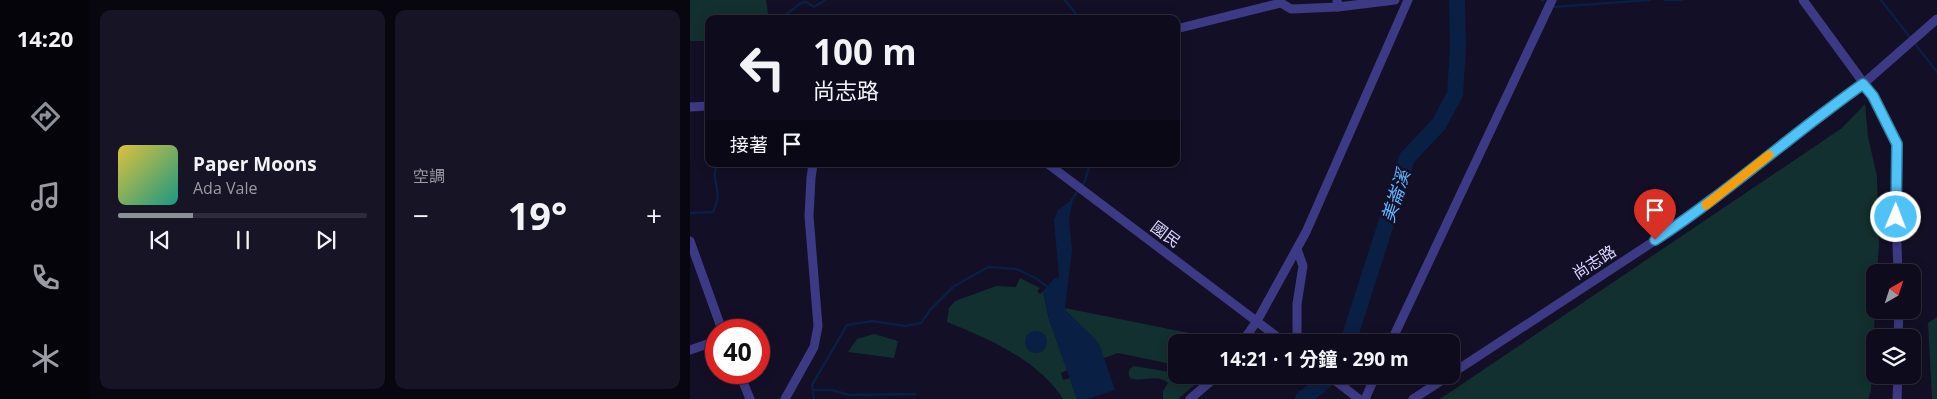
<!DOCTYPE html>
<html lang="zh-TW">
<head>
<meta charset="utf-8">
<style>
  body { margin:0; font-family:"Open Sans","Noto Sans TC",sans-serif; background:#171425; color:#f1f3f6; height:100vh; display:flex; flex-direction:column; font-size:19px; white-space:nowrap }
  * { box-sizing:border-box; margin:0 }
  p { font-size:16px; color:#9b9ba3 }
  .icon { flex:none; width:28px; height:28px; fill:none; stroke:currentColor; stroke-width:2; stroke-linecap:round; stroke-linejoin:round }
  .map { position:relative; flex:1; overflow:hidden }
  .drawer { display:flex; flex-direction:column; gap:10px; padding:10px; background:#08060f; width:600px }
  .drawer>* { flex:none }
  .hud { position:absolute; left:15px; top:15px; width:475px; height:152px; border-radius:10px; box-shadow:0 2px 12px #0003,0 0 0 1px #2e2b3b; background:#0e0b1c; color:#f1f3f6; overflow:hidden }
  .needle { width:32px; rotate:39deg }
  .controls { position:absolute; left:1176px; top:264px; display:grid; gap:10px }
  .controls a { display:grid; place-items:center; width:55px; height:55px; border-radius:10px; background:#0e0b1c; box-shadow:0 2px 12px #0003,0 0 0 1px #2e2b3b; font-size:25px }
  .speed { position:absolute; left:15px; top:319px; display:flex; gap:10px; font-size:25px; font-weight:700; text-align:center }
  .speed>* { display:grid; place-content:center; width:65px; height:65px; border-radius:50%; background:#0e0b1c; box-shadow:0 2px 12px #0003,0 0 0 1px #2e2b3b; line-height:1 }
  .speed .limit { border:8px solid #d22; background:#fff; color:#111 }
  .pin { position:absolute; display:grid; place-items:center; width:42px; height:42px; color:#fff; margin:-51px -21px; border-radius:50% 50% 50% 0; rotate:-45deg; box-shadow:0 0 5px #0007 }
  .pin .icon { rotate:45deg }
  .me { position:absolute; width:55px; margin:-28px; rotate:1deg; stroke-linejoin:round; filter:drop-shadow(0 0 4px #0008) }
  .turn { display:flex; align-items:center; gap:18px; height:105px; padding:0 25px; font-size:22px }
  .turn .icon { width:65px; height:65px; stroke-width:2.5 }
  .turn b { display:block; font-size:35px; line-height:42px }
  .then { display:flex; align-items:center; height:48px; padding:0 25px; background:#0003; gap:10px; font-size:19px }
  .big { font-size:38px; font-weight:700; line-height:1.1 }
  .drawer .tile { flex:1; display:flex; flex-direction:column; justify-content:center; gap:8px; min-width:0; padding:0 18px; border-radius:10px; background:#171425 }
  .song { display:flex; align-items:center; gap:15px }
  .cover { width:60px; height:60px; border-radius:8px; background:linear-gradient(135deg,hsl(50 70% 55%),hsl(170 70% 35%)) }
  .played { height:5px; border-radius:2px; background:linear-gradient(90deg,#8c9099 30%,#2e2b3b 30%) }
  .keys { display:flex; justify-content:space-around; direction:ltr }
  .heat { display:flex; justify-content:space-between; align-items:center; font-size:28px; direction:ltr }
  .drawer .tiles { flex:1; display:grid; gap:10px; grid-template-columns:repeat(2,1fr) }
  .trip { position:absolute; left:478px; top:334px; width:292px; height:50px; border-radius:10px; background:#0e0b1c; box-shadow:0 2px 12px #0003,0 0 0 1px #2e2b3b; font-weight:700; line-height:50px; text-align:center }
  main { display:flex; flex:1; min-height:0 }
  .tabs { display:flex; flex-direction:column; width:90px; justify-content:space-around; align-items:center; background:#06040b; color:#9b9ba3 }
  .tabs .icon { width:35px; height:35px }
  .tabs .active { color:#8c9099 }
  .tabs b { font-size:22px; color:#f1f3f6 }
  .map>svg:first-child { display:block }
</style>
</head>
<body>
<main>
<nav class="tabs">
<b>14:20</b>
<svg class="icon active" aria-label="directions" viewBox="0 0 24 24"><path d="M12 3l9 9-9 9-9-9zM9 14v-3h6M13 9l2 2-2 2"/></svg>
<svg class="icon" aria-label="music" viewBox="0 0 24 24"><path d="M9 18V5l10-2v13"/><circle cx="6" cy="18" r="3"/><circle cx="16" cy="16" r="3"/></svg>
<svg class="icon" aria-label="phone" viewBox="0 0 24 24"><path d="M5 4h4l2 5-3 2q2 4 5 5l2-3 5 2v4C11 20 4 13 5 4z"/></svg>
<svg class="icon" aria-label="climate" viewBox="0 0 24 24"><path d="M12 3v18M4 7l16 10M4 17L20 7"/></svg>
</nav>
<section class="drawer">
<div class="tiles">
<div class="tile">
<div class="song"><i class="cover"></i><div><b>Paper Moons</b><p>Ada Vale</p></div></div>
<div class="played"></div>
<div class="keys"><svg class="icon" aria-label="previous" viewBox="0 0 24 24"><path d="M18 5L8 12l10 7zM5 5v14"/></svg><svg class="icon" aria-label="pause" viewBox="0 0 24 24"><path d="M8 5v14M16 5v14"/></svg><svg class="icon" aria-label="next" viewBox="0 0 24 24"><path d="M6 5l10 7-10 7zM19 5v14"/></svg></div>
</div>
<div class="tile"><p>空調</p>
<div class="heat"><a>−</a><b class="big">19°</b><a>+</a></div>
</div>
</div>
</section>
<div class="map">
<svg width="1247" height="399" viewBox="0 0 1247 399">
  <rect width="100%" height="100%" fill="#130f26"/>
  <!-- green -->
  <g fill="#12302f">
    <polygon points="0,0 76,0 79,19 19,19 19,41 0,41"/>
    <polygon points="1175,104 1178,137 1187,176 1189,244 1187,272 1185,272 1185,310 1181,391 1178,399 750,399 1152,128"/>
    <path d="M330,278L350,288L347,291L350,294L353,291L359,319L377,370L371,373L373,380L380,378L387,399H373C349,360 297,338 257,322L259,308L265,301L306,286L326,287Z"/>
    <polygon points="375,308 509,335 510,342 486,342 486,365 428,353 414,358 405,339 376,311"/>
    <polygon points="1247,317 1247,399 1242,399 1238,323"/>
    <polygon points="184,334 208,341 204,358 158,352 167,339"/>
    <path d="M444,366L486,373V375L512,378L516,375L488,399H473V391L478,383C467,373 452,383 440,378C438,372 438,369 444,366Z"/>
  </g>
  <!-- water -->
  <g fill="#0a1f44">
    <polygon points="383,199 379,219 382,250 375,308 376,311 405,339 410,346 425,390 398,399 387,399 359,319 353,291 364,279 369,277 364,220 368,210"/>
    <circle cx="346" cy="342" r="11"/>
  </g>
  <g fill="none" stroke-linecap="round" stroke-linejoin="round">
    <!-- stream -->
    <g stroke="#0a1f44" stroke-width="2.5">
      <polyline points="375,0 390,19"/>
      <polyline points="852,0 853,1"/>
      <polyline points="975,0 992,0"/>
      <polyline points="1191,0 1247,72"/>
      <polyline points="864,7 960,0"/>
      <polyline points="90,19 111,3 116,2 124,7 135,0"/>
      <polyline points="381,201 395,181 399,167 402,164"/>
      <path d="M0,213L23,212C24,208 27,204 27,200C30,187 20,176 28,164"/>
      <polyline points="123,390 142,390 159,395 225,394"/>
      <polyline points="124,399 122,385 157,325 182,321 215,326 231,323 240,310 263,287 298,267 327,269 347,279 359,288"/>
    </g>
    <!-- river -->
    <g stroke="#0a1f44" stroke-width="16">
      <polyline points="658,342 717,158 749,124 765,94 768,48 767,0"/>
      <polyline points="613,399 642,375"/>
    </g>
    <!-- minor -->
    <g stroke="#3d3a85" stroke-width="9">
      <polyline points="647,0 648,7 705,0"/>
      <polyline points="1113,0 1183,96 1207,144 1206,217 1208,272"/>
      <polyline points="486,29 591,3 601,9 648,7"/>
      <polyline points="0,107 19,106"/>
      <polyline points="358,164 594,342"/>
      <polyline points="0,241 32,330"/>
      <polyline points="1208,338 1209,310"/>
      <polyline points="607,341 607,304 613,266 607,249"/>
      <polyline points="552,342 567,321 616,232 718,0"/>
      <polyline points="701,342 862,0"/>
      <polyline points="0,350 26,341"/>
      <polyline points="49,372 60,399"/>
      <polyline points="761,374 998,219 1127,116 1173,84 1247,19"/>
      <polyline points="638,375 669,399"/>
      <polyline points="95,399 124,347 128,326 119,216 121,178 123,164"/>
      <polyline points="500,399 528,375"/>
      <polyline points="675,399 686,375"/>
      <polyline points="723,399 760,375"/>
      <polyline points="1207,399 1208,375"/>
    </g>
  </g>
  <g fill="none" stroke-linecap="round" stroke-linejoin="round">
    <!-- route casing -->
    <g stroke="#337fa1" stroke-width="12">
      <path id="route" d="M965,240C1037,193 1102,134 1173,84L1183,96L1207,144L1206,217"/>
    </g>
    <!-- route -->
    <use href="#route" stroke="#4fc3f7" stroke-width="9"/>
    <!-- slow -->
    <polyline stroke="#f59e0b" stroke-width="9" points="1016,205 1079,155"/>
  </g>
  <g text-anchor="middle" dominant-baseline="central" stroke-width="5" stroke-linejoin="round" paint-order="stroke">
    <!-- street labels -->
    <g font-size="16" fill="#d9d4ff" stroke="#130f26">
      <text transform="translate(476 234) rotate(37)">國民</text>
      <text transform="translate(904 262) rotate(-33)">尚志路</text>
    </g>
    <!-- water labels -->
    <g font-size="18" font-style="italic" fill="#62b6ff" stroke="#130f26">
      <text transform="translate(705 196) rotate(-72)">美崙溪</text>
    </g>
  </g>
</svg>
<div class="controls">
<a><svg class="needle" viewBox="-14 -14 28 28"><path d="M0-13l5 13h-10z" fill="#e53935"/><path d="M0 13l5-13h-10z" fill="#9b9ba3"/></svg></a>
<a><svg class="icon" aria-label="layers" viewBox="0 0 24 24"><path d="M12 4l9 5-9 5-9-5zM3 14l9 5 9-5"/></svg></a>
</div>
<div class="speed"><div class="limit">40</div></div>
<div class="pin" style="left:965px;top:240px;background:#d93025"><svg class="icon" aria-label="arrive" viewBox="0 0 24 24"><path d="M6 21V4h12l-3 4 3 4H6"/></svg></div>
<svg class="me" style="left:1206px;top:217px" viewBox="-20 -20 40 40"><circle r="17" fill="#4fc3f7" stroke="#fff" stroke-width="3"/><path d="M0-11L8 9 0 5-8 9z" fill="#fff"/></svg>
<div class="trip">14:21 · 1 分鐘 · 290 m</div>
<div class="hud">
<div class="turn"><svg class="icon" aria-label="left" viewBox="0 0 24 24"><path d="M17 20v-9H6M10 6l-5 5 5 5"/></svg><div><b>100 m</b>尚志路</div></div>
<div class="then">接著<svg class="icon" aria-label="arrive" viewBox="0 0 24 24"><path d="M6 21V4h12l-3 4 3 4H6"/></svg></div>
</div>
</div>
</main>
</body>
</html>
